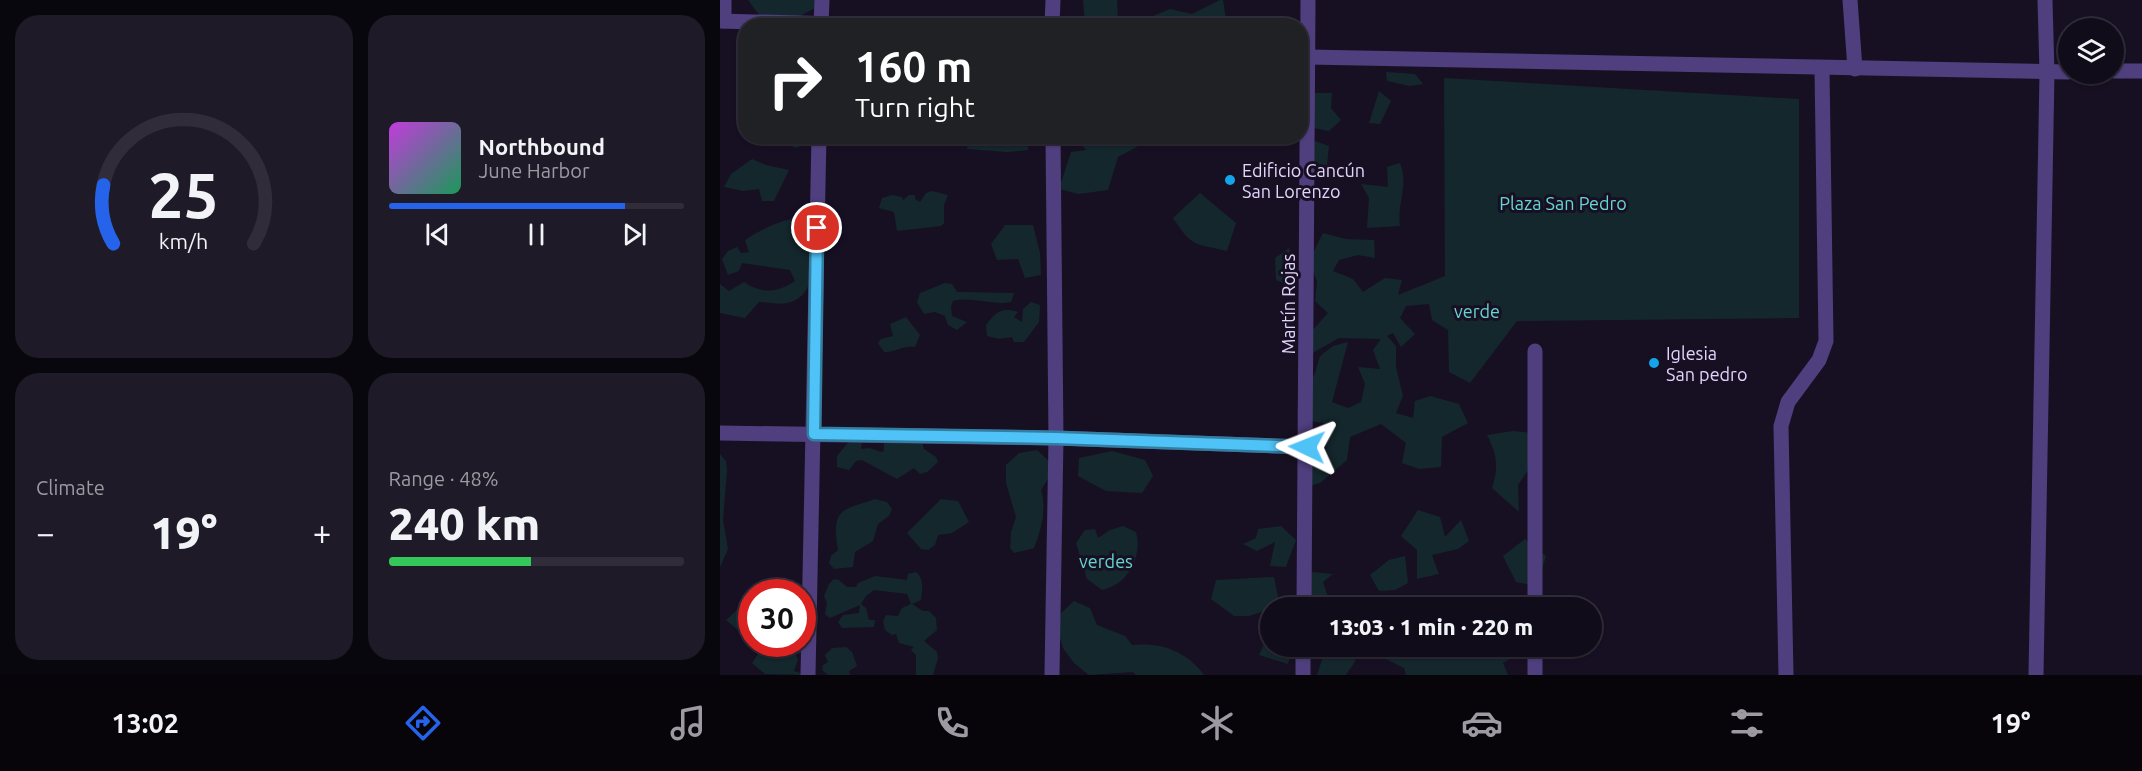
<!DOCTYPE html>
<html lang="en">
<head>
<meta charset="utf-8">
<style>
  body { margin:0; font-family:Ubuntu,sans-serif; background:#1e1a27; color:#f1f3f6; height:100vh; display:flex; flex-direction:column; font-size:22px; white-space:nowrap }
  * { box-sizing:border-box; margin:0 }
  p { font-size:20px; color:#9c9ba2 }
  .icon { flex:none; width:33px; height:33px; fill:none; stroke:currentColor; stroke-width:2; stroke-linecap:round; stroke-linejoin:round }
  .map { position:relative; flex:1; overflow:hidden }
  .panel { display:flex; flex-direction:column; gap:15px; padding:15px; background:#09070e; width:720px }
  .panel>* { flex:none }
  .top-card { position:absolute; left:18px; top:18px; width:570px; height:126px; border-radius:24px; box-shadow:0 2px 4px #0004,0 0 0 2px #302c39; background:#202124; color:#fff; overflow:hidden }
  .buttons { position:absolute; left:1338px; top:18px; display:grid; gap:12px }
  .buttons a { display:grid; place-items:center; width:66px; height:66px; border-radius:50%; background:#110c1a; box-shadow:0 2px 4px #0004,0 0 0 2px #302c39; font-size:30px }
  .speed { position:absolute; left:18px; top:579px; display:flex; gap:12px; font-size:30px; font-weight:700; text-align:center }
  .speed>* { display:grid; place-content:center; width:78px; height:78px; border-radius:50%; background:#110c1a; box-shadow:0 2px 4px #0004,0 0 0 2px #302c39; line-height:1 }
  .speed .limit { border:9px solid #d22; background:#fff; color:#111 }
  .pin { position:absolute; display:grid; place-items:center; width:51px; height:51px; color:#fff; margin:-26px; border:3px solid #fff; border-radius:50%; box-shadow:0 2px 6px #0007 }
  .me { position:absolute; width:66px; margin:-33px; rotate:272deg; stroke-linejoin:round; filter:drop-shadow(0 0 4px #0008) }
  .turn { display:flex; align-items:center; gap:21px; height:126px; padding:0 18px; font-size:27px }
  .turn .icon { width:78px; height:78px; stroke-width:2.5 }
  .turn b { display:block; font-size:42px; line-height:51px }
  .big { font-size:45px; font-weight:800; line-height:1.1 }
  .panel .card { flex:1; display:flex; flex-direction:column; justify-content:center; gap:9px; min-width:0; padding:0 21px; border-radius:24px; background:#1e1a27 }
  .panel .dial { align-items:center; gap:0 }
  .dial svg { height:156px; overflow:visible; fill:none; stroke:#302c39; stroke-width:7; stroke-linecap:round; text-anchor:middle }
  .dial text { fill:#f1f3f6; stroke:none }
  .song { display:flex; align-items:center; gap:18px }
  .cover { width:72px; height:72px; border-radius:9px; background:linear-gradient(135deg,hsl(290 70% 55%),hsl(150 70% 35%)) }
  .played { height:6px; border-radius:3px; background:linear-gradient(90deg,#2563eb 80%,#302c39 80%) }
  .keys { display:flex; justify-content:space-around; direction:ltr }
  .heat { display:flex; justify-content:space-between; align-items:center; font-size:33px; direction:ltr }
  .charge { height:9px; border-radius:4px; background:linear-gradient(90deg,#34c759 48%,#302c39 0) }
  .panel .tiles { flex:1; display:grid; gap:15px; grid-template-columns:repeat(2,1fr) }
  .trip { position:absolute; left:540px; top:597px; width:342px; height:60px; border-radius:30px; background:#110c1a; box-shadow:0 2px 4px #0004,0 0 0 2px #302c39; font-weight:800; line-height:60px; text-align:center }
  .menu { display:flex; height:96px; justify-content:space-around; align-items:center; background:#07050a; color:#9c9ba2 }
  .menu .icon { width:42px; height:42px }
  .menu .selected { color:#2563eb }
  .menu b { font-size:27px; color:#f1f3f6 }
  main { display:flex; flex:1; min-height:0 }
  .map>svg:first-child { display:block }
</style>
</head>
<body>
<main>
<section class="panel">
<div class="tiles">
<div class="card dial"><svg viewBox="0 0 100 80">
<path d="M14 69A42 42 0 1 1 86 69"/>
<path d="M14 69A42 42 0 0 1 9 39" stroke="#2563eb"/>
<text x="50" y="56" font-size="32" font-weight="700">25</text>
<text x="50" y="72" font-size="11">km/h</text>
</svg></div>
<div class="card">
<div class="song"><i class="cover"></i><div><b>Northbound</b><p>June Harbor</p></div></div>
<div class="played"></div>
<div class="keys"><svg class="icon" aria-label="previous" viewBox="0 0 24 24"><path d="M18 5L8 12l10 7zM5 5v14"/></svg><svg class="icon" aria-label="pause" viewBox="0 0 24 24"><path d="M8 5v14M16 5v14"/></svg><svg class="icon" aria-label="next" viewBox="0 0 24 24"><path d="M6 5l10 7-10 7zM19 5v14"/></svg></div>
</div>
<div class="card"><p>Climate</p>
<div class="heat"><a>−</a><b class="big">19°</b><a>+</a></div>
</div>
<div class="card"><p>Range · 48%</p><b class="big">240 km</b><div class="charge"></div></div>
</div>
</section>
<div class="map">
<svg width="1422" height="675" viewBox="0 0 1422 675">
  <rect width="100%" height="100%" fill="#171023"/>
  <!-- green -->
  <g fill="#14272c">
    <polygon points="28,0 110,0 80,16 42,19"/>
    <polygon points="363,0 397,0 398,20 395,25 365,25"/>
    <polygon points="500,0 503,0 507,25 428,25 428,18 450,9 472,14"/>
    <polygon points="666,72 695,74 703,84 690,86 667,81"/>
    <polygon points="724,78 1079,99 1079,318 797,321 750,383 729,372 728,330 712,320 709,304 686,306 680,318 695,334 681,347 673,333 667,336 676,346 676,367 683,396 676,413 693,418 695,401 710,396 739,404 748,423 722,437 721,467 699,469 682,463 686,443 661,424 630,437 627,460 600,483 586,487 581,480 603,446 608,424 580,419 577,410 595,373 600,356 613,346 628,342 612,402 628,408 641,402 645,384 638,367 660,369 653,350 661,339 619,338 591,354 589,334 608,313 595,301 597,281 589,261 603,233 626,239 654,240 655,258 638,255 619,260 613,271 633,279 643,292 665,278 682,280 678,295 725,276"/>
    <polygon points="659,91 671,101 660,124 649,123"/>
    <polygon points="593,93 612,93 611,108 621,120 609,131 594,128"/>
    <polygon points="272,136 309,137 308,150 287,152 247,149 249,139"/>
    <polygon points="58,137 89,137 90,140 77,148 64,144"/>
    <polygon points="355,137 423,137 424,143 398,157 388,190 359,194 339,189 351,152 366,150"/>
    <polygon points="595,141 609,146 607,165 596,167 589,162"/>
    <polygon points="32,159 46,165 69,170 54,201 42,201 39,189 23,191 4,187 11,174"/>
    <path d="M680,163C689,187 677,201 680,226L647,228L649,198L641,184L668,187L667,167Z"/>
    <polygon points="212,191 228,195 224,205 224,223 221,226 177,231 174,212 159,208 162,198 172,195 182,197 183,200 189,195 195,195 195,199 200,202 206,193"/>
    <path d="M480,193L516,223L507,251C474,243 473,248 453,218Z"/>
    <path d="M90,215L98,225C95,250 99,297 67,303C59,305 47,302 39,302L25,318L0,313V284L9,291L24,282C41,294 58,293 75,281L70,270L22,263L19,271L8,275L2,259L8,251L17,247L21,253L29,252L25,240C46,226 65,219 90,215Z"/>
    <polygon points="285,225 313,225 320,253 321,275 305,278 298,259 277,260 271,244"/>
    <polygon points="569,248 576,271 569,286 556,280 555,258"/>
    <path d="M225,283L232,284L237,292L294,293L291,302C272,306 253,296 233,301L231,306L232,316L247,322L237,330L228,325L225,316L215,312L204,314L197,302L200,293Z"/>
    <path d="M311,302L320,305L319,322L304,342H294L292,337L279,339L267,336L266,325C276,312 281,307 298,312L294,317L302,322L303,309Z"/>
    <path d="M186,317L200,335L195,347C183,345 176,352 164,352L158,343L161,339L173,336L170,324Z"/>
    <path d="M793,431L813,433L817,457L798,485L799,512L772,488C779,466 777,455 767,435Z"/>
    <polygon points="131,439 142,441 141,449 150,448 161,452 164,451 164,441 201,439 204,449 216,457 218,462 207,472 200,474 194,468 177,479 142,460 136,461 129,470 117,467 117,456"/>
    <path d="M317,450L330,462L328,479L321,490C327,510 321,530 314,548L294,553L290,548L291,532L296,517L286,483V465L299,453Z"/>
    <polygon points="392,451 425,460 433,476 422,493 386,491 358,476 359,458"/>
    <polygon points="0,454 6,461 7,470 3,520 8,549 0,567"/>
    <path d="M155,499L167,502L172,509L169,516L158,524L153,541L135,552L133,567L114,569L109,563L111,556L118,550C111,508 121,511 155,499Z"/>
    <polygon points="221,499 238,501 249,522 232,533 218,535 215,545 208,550 201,549 187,533"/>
    <polygon points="698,510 720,517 725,537 741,520 749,541 738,549 712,555 719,574 697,579 697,550 681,536"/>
    <path d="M403,526L416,532C423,556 408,585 382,590L367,579L356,543L365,530L375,529L378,538L390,530Z"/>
    <polygon points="561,526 576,540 566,567 550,566 555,542 537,551 523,544 536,538 538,529"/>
    <polygon points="805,539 826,556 817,586 796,582 783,556"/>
    <polygon points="685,556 688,583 675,590 659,591 650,575 669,560"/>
    <path d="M196,572C205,580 202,589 201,600L192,604L203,611H209L216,618L217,630L204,641L217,652L218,658L213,675H196V655L191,650L194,647L179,643L176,634L172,635L165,630L163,621L166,615L178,616L182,608L191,604L187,594L154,590L146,596L141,604L146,608L149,620H155L154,627L122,628L118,622L123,615L139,613L140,605L110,618L105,614L107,602L104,596L109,584L114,579L119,580L127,587H136L138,583L155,576L187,580L188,574Z"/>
    <polygon points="592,572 613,574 603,582 609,600 596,607 590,607 587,586"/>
    <polygon points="554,577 560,606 529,616 514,616 491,599 496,580"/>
    <polygon points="29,599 31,600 31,630 20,632 6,620"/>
    <path d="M354,601L370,608L377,625L405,636L412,645C441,642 467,651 484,675H416L413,672L369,675L354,663L343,648L338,631L341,613Z"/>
    <polygon points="550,631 550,646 573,647 568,664 539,655"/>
    <polygon points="35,644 82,644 85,651 76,655 78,660 74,671 87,675 45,674 32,663 40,651 35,648"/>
    <polygon points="673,646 810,647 783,663 788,675 686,675 684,668 656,654"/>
    <polygon points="126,647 132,652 137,666 129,671 130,675 108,675 102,670 103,665 108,662 105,655 112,648"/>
    <polygon points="605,651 636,660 626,675 597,675"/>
  </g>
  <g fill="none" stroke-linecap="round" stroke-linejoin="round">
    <!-- minor -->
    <g stroke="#4f3f7e" stroke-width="15">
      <polyline points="4,0 4,21"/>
      <polyline points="1130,0 1135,69"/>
      <polyline points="0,21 193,26"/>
      <polyline points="101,26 102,0"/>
      <polyline points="332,26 333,0"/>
      <polyline points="588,57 1348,72"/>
      <polyline points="1394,71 1422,71"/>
      <polyline points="815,351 815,608"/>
      <polyline points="0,433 336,438 587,447"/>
      <polyline points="584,608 588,0"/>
      <polyline points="815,646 815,675"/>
      <polyline points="88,675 99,136"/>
      <polyline points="332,675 336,438 333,136"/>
      <polyline points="583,675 583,646"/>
      <polyline points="1066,675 1061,426 1068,402 1099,360 1106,341 1102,69"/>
      <polyline points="1316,675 1327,73 1325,0"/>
    </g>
  </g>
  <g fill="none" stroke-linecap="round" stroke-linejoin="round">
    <!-- route casing -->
    <g stroke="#337fa1" stroke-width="15">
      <polyline id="route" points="97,228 94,434 336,438 587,447"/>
    </g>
    <!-- route -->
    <use href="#route" stroke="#4fc3f7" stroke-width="10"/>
  </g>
  <!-- markers -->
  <g fill="#13a4e9" stroke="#171023" stroke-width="2">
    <circle cx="510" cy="180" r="6"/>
    <circle cx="934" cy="363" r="6"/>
  </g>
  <g text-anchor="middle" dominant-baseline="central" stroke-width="6" stroke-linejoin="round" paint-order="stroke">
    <!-- poi labels -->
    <g font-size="18" fill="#e2d5fc" stroke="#171023" text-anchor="start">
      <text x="522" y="170">Edificio Cancún<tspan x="522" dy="21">San Lorenzo</tspan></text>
      <text x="946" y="353">Iglesia<tspan x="946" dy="21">San pedro</tspan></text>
    </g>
    <!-- park labels -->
    <g font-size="18" fill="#67d6d3" stroke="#171023">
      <text x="843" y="203">Plaza San Pedro</text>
      <text x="757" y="311">verde</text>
      <text x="386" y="561">verdes</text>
    </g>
    <!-- street labels -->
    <g font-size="18" fill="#e2d5fc" stroke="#171023">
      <text transform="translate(568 304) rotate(-90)">Martín Rojas</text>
    </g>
  </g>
</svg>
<div class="buttons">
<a><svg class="icon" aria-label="layers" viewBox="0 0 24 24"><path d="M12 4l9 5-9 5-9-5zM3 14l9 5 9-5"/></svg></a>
</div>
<div class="speed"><div class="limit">30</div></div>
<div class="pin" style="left:97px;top:228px;background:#d93025"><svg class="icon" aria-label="arrive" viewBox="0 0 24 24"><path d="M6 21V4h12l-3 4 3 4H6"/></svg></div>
<svg class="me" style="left:587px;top:447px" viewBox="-20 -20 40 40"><path d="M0-17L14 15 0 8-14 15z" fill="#4fc3f7" stroke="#fff" stroke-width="4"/></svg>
<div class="trip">13:03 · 1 min · 220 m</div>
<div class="top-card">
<div class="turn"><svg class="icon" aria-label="right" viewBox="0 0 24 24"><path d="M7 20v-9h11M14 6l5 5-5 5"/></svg><div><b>160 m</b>Turn right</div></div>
</div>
</div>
</main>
<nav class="menu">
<b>13:02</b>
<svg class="icon selected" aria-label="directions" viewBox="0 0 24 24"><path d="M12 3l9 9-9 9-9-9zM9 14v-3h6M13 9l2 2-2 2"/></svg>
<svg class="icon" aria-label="music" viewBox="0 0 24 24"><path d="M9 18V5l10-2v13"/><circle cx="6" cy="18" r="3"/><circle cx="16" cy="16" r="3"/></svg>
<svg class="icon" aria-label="phone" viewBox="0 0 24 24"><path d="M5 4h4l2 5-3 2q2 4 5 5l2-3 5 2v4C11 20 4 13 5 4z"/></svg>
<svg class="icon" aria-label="climate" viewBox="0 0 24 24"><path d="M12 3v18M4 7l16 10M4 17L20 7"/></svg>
<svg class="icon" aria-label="car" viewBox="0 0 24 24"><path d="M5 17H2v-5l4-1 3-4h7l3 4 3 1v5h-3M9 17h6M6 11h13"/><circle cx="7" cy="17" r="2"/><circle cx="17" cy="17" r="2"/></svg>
<svg class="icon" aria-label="filters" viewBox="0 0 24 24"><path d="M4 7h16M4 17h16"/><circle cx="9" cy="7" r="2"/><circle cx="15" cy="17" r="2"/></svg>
<b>19°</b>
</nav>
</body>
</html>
